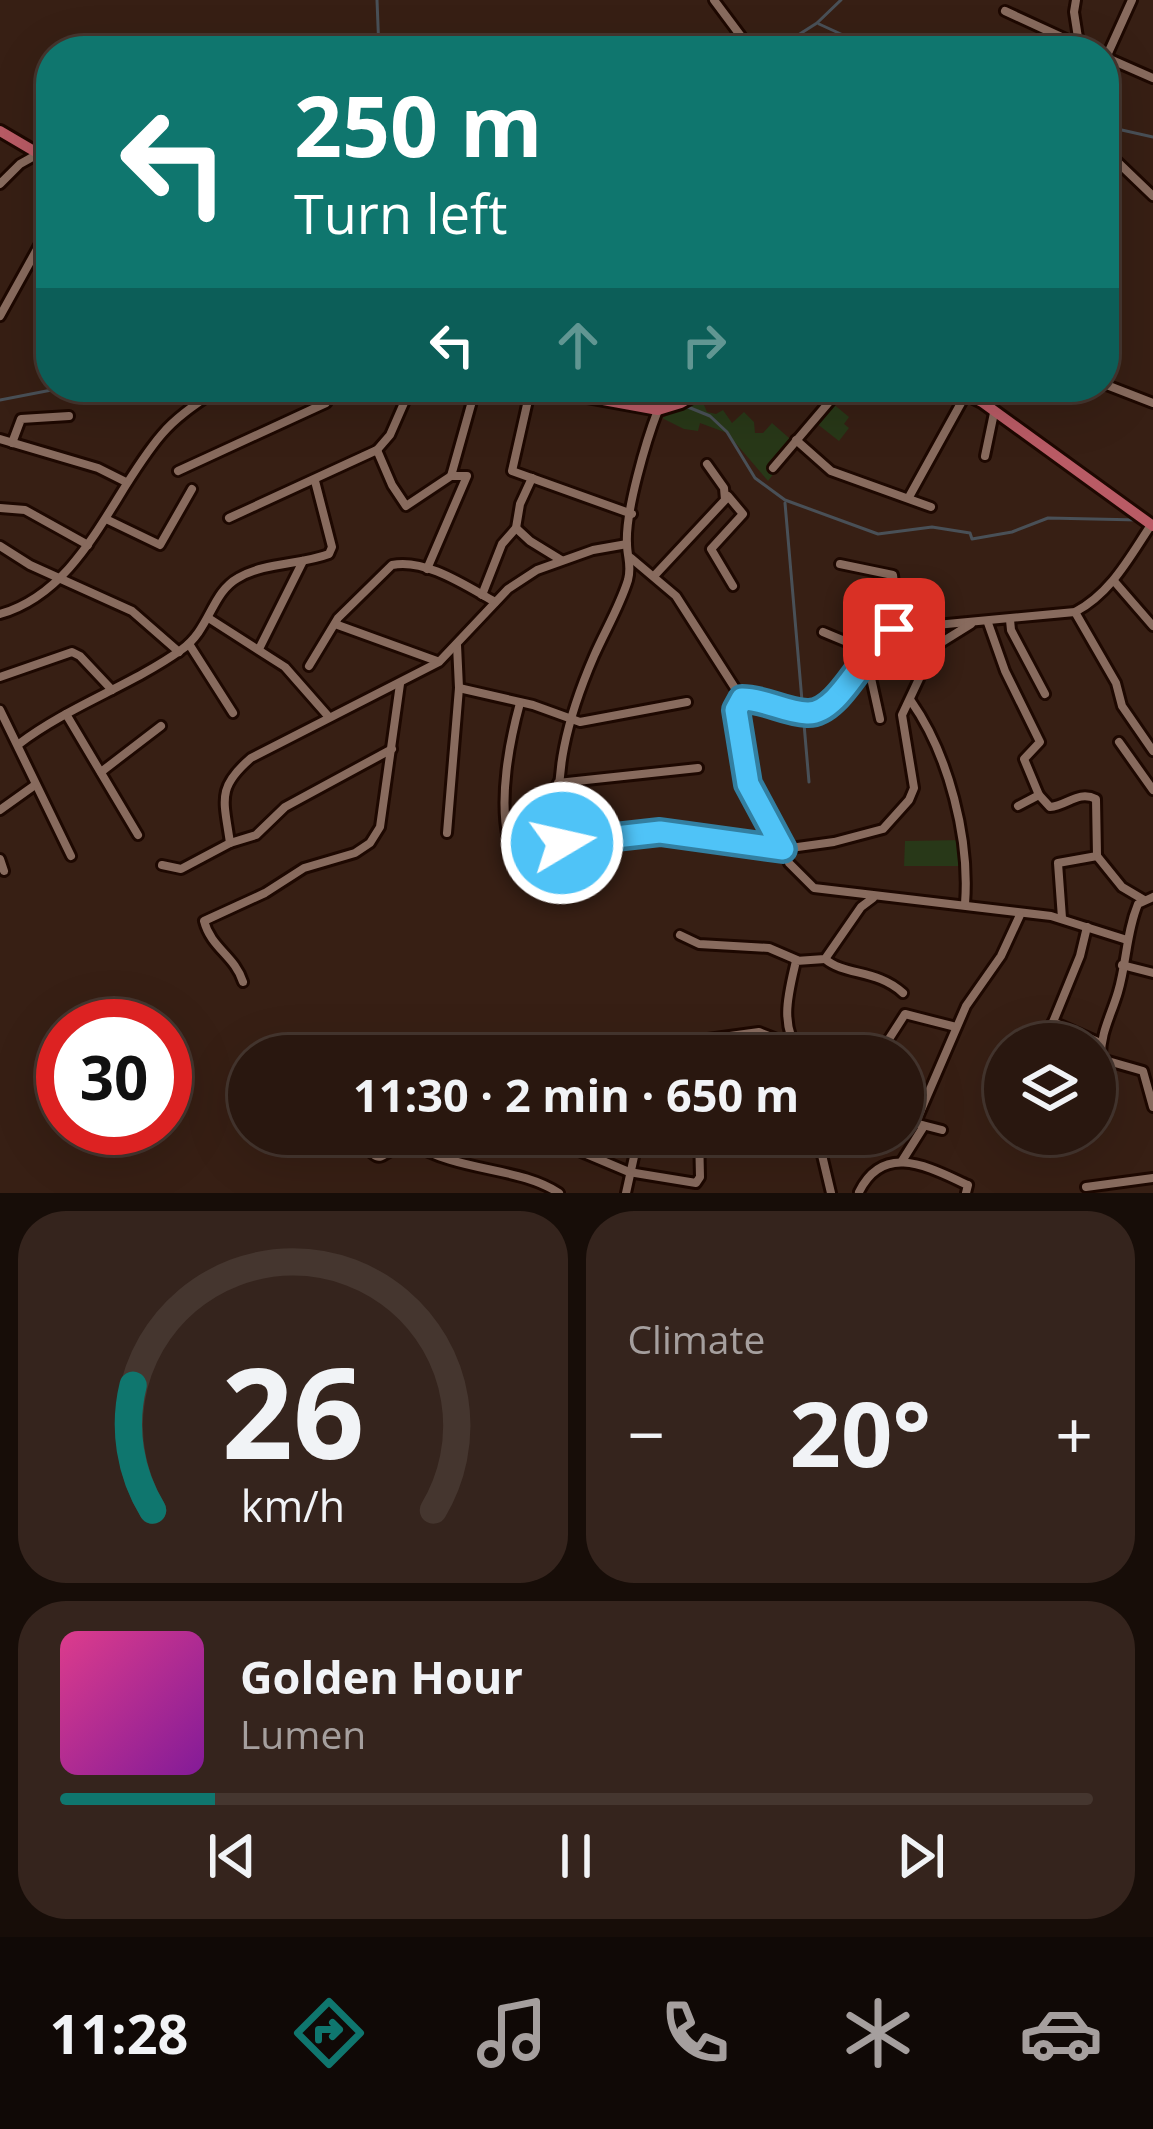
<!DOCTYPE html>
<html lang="en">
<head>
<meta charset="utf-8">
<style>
  body { margin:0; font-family:"Open Sans",sans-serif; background:#35241d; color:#f1f3f6; height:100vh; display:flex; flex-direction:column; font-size:45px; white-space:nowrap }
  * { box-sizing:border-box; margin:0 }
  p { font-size:39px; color:#a59f9e }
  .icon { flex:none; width:66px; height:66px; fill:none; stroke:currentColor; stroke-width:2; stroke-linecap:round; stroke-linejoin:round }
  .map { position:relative; height:1193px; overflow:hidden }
  .details { display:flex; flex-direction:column; gap:18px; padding:18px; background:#170d08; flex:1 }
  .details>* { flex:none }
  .hud { position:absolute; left:36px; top:36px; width:1083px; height:366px; border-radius:48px; box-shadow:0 12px 48px #0002,0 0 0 3px #45362f; background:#0f766e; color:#fff; overflow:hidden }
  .fabs { position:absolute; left:984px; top:1023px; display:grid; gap:24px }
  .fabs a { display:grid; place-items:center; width:132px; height:132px; border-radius:50%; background:#29170f; box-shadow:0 12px 48px #0002,0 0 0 3px #45362f; font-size:60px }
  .speed { position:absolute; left:36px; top:999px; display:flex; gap:24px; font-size:60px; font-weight:700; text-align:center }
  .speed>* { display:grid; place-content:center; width:156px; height:156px; border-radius:50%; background:#29170f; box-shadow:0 12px 48px #0002,0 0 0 3px #45362f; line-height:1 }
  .speed .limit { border:18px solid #d22; background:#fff; color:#111 }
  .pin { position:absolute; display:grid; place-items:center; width:102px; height:102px; color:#fff; margin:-51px; border-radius:24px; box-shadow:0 6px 18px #0006 }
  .me { position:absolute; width:132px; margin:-66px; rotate:81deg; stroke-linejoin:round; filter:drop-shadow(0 0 9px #0008) }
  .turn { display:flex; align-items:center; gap:42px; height:252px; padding:0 60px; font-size:54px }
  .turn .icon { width:156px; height:156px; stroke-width:2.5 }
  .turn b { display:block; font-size:84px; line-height:102px }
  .lanes { display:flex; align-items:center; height:114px; padding:0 60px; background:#0003; justify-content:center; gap:60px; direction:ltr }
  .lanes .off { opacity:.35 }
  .big { font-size:90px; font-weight:700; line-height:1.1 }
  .details .card { flex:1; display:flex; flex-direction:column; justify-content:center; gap:18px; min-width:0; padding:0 42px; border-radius:48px; background:#35241d }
  .details .dial { align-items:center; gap:0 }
  .dial svg { height:312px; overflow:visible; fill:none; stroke:#45362f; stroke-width:7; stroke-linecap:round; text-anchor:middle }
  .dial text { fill:#f1f3f6; stroke:none }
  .song { display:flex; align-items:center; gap:36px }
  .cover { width:144px; height:144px; border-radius:18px; background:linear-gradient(135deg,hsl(330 70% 55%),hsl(290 70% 35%)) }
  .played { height:12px; border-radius:6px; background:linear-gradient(90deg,#0f766e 15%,#45362f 15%) }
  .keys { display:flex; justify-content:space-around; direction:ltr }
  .heat { display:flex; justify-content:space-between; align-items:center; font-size:66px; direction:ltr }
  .details .tiles { flex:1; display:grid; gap:18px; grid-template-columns:1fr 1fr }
  .card:last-child { grid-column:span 2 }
  .trip { position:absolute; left:228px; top:1035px; width:696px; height:120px; border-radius:60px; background:#29170f; box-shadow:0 12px 48px #0002,0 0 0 3px #45362f; font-weight:700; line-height:120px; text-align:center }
  .tabs { display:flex; height:192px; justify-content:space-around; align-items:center; background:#100906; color:#a59f9e }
  .tabs .icon { width:84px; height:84px }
  .tabs .on { color:#0f766e }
  .tabs b { font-size:54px; color:#f1f3f6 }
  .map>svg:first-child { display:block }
</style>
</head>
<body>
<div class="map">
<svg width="1153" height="1193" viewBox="0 0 1153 1193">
  <rect width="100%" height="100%" fill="#371f14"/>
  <!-- green -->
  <g fill="#283818">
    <polygon points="701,398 707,412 716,414 723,410 732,423 744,412 754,422 755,433 763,433 772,423 796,444 768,481 727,433 700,423 698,431 684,429 662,418"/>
    <polygon points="832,403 849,417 844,424 849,428 839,441 816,423"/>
    <polygon points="963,840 965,866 904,866 905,841"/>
  </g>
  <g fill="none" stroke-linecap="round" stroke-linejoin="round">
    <!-- stream -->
    <g stroke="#495057" stroke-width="3">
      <polyline points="377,0 379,51"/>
      <polyline points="819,24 878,51"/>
      <polyline points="773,51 817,23 841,0"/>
      <polyline points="1104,126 1153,137"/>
      <polyline points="660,387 675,399"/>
      <polyline points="0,400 67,387"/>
      <polyline points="683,405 710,416 727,432 755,478 785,500 878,534 932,527 970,533 972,539 1012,532 1048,518 1139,520"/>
      <polyline points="785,503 809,782"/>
    </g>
    <!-- minor casing -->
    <g stroke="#1d0801" stroke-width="14">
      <g id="minor">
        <polyline points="714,0 752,51"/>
        <polyline points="1076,0 1074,12 1079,44"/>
        <polyline points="1005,11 1092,51"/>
        <polyline points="1105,57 1153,78"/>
        <polyline points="1104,62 1132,0"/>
        <polyline points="1104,149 1153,196"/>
        <polyline points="0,184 20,164 38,154"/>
        <polyline points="0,316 51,224"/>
        <polyline points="49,364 51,358"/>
        <polyline points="1104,384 1153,403"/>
        <polyline points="531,387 512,471 632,514"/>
        <polyline points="0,439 98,468 126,482"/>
        <polyline points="796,440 831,471 931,507"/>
        <polyline points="12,443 21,419 69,416"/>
        <polyline points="377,450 392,485 406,506 451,476 467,476 427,569"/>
        <polyline points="985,456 994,413"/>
        <polyline points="773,468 842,387"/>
        <polyline points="178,471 326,403 336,387"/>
        <polyline points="451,476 476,387"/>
        <polyline points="728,496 743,514 711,549 733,586"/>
        <polyline points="909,497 966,394"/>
        <polyline points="0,508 25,510 88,545"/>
        <polyline points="229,518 377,450 390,435 411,387"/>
        <polyline points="106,519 160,545 192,489"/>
        <polyline points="516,528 530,541 561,560"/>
        <polyline points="0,546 30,565 132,611 179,652"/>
        <polyline points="631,558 676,596 742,699 735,710 736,724 750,791 774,829 789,863 814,888 1051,916 1127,940"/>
        <polyline points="840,564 893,575 899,627"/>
        <polyline points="655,575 725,500 724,488 707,464"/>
        <polyline points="1114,581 1153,626"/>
        <polyline points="482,595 502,544 516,528 520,504 532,478"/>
        <polyline points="1075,612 1116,683 1122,706 1153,751"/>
        <path d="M0,614C83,590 111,493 162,434C178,415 201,401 221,387"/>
        <polyline points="210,619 285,667 328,716"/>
        <polyline points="1010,620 1011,630 1045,694"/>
        <polyline points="988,623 1005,671 1040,742 1024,759 1039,795 1018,806"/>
        <polyline points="335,624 437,661"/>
        <polyline points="823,632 871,652"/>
        <polyline points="189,644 233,713"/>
        <polyline points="259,649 303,561"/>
        <polyline points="867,660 880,719"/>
        <path d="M309,666L338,618L392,565C425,558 466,586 495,602"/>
        <polyline points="0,677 72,652 80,656 112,690"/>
        <polyline points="459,688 533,705 580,722 687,702"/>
        <path d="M742,699C765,698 784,712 807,713C840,715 866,647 894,629L1075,612C1111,593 1129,558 1151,525"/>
        <path d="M911,701C949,755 970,839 965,904"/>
        <path d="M520,703C509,743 499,798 508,839L515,845L660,832L783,849L834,842L883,829L909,800L914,788L902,715L934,647L971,624"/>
        <polyline points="0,710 71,856"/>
        <polyline points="66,714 138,835"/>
        <polyline points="1119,742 1153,790"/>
        <path d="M19,744C69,706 130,686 181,650C210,630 211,593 238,578C265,562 300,565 329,554L332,547L315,481"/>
        <polyline points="101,772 161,726"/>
        <polyline points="558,783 698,768"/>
        <path d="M1039,795L1050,807C1067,806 1078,790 1096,799L1097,856L1058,863L1062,918"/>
        <polyline points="0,810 35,785"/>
        <polyline points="447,833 459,688 457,645"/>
        <path d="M230,843C224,800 216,788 251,758L439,662L508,589L537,570L593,550L627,544"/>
        <path d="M562,843C551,777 568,716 594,656C605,631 620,606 628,580C632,565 627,557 627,544C625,512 646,441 658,410"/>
        <polyline points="551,844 552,888"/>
        <polyline points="1097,856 1122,887 1144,900"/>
        <polyline points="0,859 4,871"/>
        <polyline points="162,865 181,869 230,843 256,835 285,807 392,749"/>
        <path d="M1153,897L1138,904C1126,933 1127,962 1118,992C1111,1016 1100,1033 1101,1059L1143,1071L1153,1107"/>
        <polyline points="1087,927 1080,956 1053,1022 1100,1043"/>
        <polyline points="680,935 699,944 769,948 797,960"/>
        <path d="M825,959C845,976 877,969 903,993"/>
        <polyline points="1122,965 1153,973"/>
        <path d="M243,982C235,956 211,948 204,921L265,893L304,868L355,853L370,843L380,827L400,684"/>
        <polyline points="1038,1044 1053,1022"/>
        <polyline points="709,1056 708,1039 759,1032 792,1045 880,1045 887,1042 905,1014 956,1027"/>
        <path d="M801,1056C779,1025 788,995 796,961L825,959L861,907L873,898"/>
        <polyline points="903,1120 942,1130"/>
        <polyline points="915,1124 966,1006 1001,956 1020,915"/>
        <path d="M351,1134C390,1170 369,1156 410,1142C459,1173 518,1166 559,1193"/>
        <polyline points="735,1134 740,1139 824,1151"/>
        <polyline points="817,1134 831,1193"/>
        <polyline points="547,1148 572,1148 629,1172 696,1183 700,1177 699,1134"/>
        <polyline points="902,1161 924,1126"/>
        <polyline points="1086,1187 1153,1178"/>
        <path d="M859,1192C884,1141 930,1168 968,1185L966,1193"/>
        <polyline points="626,1193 639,1134"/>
      </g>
    </g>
    <!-- major casing -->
    <g stroke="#1d0801" stroke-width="16">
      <g id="major">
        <polyline points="0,131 51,161"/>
        <polyline points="532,387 658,410 681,403 709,387"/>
        <polyline points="952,387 982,402 1153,526"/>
      </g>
    </g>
    <!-- minor -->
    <use href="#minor" stroke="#886b5e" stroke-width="8"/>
    <!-- major -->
    <use href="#major" stroke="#b95b65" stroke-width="10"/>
  </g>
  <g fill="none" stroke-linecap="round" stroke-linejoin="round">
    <!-- route casing -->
    <g stroke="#337fa1" stroke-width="30">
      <path id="route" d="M562,843L660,832L783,849L748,784L736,710L742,699C765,699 784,712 807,713C840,715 866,646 894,629"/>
    </g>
    <!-- route -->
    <use href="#route" stroke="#4fc3f7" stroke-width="21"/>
  </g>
</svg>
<div class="fabs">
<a><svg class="icon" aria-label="layers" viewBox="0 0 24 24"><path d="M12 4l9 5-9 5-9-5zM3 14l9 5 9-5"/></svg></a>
</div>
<div class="speed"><div class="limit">30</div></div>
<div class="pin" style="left:894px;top:629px;background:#d93025"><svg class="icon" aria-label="arrive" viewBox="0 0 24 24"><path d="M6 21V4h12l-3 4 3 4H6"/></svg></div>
<svg class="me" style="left:562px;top:843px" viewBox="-20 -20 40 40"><circle r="17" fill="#4fc3f7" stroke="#fff" stroke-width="3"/><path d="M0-11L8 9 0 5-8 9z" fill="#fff"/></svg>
<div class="trip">11:30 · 2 min · 650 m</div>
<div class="hud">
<div class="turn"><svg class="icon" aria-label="left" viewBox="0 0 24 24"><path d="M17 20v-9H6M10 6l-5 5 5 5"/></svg><div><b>250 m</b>Turn left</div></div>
<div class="lanes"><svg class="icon" aria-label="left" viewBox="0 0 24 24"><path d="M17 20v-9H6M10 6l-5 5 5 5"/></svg><svg class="icon off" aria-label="ahead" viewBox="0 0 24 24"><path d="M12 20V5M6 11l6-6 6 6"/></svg><svg class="icon off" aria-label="right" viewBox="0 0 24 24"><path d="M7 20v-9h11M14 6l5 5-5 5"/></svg></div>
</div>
</div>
<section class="details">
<div class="tiles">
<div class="card dial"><svg viewBox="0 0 100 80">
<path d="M14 69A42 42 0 1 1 86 69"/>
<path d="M14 69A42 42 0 0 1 9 37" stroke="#0f766e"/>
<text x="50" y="56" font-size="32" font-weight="700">26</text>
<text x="50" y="72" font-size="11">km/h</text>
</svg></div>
<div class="card"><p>Climate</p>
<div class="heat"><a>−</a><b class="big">20°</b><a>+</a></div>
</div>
<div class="card">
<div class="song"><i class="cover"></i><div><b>Golden Hour</b><p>Lumen</p></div></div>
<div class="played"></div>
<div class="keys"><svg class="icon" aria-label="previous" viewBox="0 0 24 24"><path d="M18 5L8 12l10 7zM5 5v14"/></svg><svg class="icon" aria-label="pause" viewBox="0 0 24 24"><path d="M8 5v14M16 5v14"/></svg><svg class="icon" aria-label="next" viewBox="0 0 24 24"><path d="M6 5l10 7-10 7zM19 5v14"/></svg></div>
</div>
</div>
</section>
<nav class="tabs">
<b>11:28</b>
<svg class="icon on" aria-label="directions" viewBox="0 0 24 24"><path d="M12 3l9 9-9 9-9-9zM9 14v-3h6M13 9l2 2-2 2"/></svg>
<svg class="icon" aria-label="music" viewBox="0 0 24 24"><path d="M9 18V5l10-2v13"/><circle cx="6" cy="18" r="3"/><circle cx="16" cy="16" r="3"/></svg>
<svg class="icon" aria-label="phone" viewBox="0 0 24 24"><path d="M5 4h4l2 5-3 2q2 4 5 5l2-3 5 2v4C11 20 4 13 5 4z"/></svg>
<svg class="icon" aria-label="climate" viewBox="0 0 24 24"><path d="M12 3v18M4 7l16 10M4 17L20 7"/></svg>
<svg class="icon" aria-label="car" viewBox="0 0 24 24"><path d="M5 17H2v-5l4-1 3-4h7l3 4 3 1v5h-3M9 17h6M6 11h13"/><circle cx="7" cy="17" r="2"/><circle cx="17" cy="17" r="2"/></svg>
</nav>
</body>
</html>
